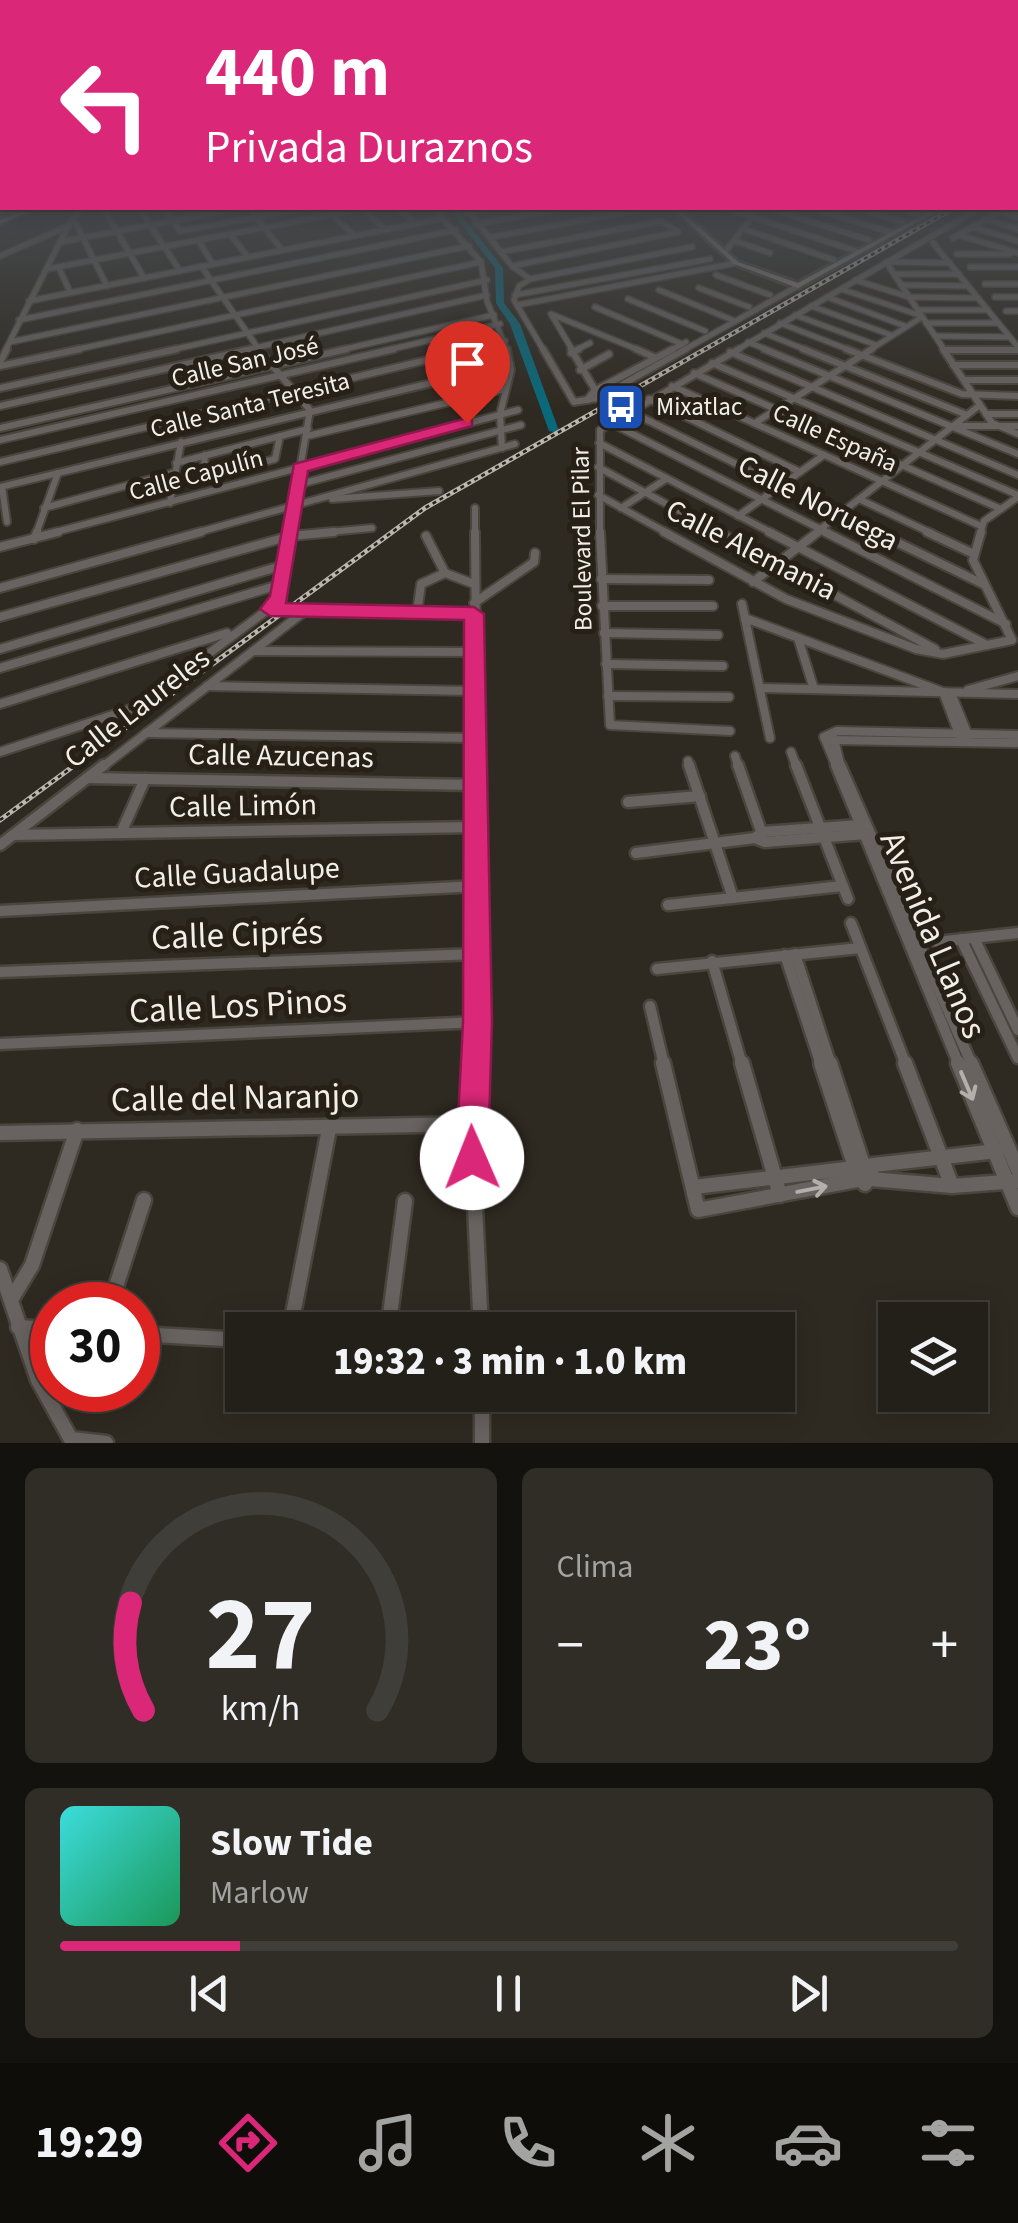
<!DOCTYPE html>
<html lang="es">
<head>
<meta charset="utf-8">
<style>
  body { margin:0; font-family:"Source Sans 3",sans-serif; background:#2f2d26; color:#f1f3f6; height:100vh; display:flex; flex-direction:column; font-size:38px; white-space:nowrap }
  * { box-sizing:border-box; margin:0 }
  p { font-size:32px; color:#a3a3a2 }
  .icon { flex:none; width:55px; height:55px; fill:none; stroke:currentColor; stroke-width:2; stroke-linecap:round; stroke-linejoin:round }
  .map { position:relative; height:1443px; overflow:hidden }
  .sheet { display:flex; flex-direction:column; gap:25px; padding:25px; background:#13120e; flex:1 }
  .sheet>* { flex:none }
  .hud { position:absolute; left:0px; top:0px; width:1020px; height:210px; box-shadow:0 5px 25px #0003,0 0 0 2px #403e38; background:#db2777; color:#fff; overflow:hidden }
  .controls { position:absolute; left:878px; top:1302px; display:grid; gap:20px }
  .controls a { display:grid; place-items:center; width:110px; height:110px; border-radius:0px; background:#232019; box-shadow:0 5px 25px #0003,0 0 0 2px #403e38; font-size:50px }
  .speed { position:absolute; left:30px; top:1282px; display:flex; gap:20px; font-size:50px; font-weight:700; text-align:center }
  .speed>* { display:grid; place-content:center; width:130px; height:130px; border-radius:50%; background:#232019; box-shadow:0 5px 25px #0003,0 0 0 2px #403e38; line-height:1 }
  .speed .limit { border:15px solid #d22; background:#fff; color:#111 }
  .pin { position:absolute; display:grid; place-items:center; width:85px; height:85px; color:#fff; margin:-102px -42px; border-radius:50% 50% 50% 0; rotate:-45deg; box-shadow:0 0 10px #0007 }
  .pin .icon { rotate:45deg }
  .me { position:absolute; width:110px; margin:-55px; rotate:359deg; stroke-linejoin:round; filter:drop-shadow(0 0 8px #0008) }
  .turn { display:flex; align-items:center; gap:35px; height:210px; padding:0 40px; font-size:45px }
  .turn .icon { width:130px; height:130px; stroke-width:2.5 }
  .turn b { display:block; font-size:70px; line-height:85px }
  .big { font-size:75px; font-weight:800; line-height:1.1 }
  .sheet .tile { flex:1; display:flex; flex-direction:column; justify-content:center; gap:15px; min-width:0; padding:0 35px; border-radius:15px; background:#2f2d26 }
  .sheet .dial { align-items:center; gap:0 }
  .dial svg { height:260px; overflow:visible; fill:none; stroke:#403e38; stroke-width:7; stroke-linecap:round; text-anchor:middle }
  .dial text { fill:#f1f3f6; stroke:none }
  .song { display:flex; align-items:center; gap:30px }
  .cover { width:120px; height:120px; border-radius:15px; background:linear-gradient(135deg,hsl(180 70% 55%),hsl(150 70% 35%)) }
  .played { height:10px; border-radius:5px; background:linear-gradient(90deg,#db2777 20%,#403e38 20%) }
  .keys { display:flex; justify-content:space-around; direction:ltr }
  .heat { display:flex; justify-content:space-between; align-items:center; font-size:55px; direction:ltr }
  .sheet .tiles { flex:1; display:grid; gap:25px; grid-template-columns:1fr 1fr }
  .tile:last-child { grid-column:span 2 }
  .trip { position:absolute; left:225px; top:1312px; width:570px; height:100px; border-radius:0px; background:#232019; box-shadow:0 5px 25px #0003,0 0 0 2px #403e38; font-weight:800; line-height:100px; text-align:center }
  .dock { display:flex; height:160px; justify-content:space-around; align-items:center; background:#0e0d0a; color:#a3a3a2 }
  .dock .icon { width:70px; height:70px }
  .dock .on { color:#db2777 }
  .dock b { font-size:45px; color:#f1f3f6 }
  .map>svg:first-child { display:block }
</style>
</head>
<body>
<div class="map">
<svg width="1018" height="1443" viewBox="0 0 1018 1443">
  <rect width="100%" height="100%" fill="#2f2a21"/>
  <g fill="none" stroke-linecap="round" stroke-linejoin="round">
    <!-- river -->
    <polygon fill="#09697b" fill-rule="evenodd" points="449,208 456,208 503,268 504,303 520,324 559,431 558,433 549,431 510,324 496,303 495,268"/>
    <!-- street-far4 casing -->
    <g stroke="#4a453d" stroke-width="8">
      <g id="street-far4">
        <polyline points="139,208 180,271"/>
        <polyline points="164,208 180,231 307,208"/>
        <polyline points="249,208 282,250"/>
        <polyline points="363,208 384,229"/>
        <polyline points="397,208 415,223"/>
        <polyline points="433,208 481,262 487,301 507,351"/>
        <polyline points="466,208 512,266 530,279"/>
        <polyline points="725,208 859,252"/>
        <polyline points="768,208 869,240"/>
        <polyline points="811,208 893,233"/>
        <polyline points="855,208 904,222"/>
        <polyline points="897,208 925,216"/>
        <polyline points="105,211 144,278"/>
        <polyline points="998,211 1018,217"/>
        <polyline points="467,213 499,208"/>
        <polyline points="331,214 354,235"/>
        <polyline points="73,218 107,286"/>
        <polyline points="985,219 1018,229"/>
        <polyline points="475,224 568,208"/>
        <polyline points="973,227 1018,241"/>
        <polyline points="744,229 834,260"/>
        <polyline points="230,234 248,257"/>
        <polyline points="959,235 1018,253"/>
        <polyline points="492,237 649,208"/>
        <polyline points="953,238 1005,208"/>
        <polyline points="198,240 213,264"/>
        <polyline points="735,241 770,253"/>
        <polyline points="60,242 240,208"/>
        <polyline points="933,243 1018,347"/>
        <polyline points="501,252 662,221 678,232"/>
        <polyline points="725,252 759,208"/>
        <polyline points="957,254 1010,254"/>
        <polyline points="0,256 68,226"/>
        <polyline points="886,262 945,351"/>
        <polyline points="889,262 950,263"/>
        <polyline points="201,266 260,351"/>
        <polyline points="512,266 678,232"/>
        <polyline points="970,267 1018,267"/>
        <polyline points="59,268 70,292"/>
        <polyline points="47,269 367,208"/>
        <polyline points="894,274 959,274"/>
        <polyline points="716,275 770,295"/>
        <polyline points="855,280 909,297 978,298"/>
        <polyline points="985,284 1018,284"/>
        <polyline points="901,285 968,286"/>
        <polyline points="699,288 749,307"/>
        <polyline points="841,289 919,315"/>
        <polyline points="659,290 735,321"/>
        <polyline points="515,295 710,259"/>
        <polyline points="827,297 905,326"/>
        <polyline points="995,297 1018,297"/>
        <polyline points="628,299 705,331"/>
        <polyline points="29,301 444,218"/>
        <polyline points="517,305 736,263"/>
        <polyline points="811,306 891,335"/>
        <polyline points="595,307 682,344"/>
        <polyline points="918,310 988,310"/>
        <polyline points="1006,311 1018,311"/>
        <polyline points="795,315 876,345"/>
        <polyline points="19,320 456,230"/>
        <polyline points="780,323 852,351"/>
        <polyline points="926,323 998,323"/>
        <polyline points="764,333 809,351"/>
        <polyline points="935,336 1009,337"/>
        <polyline points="10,342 469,246"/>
        <polyline points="748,342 770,351"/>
        <polyline points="944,350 1018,350"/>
        <polyline points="5,351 68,226 82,208"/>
        <polyline points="69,351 481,262"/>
        <polyline points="166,351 487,280"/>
        <polyline points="241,351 487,295"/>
        <polyline points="336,351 494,315"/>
        <polyline points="383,351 500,324"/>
        <polyline points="463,351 505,341"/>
        <polyline points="544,351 514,300 519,286 530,279 692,247"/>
        <polyline points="573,351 551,314 641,351"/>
        <polyline points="574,351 590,343"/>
        <polyline points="669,351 686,342"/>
        <polyline points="682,351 798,286"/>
        <polyline points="735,351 980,208"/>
        <polyline points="868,351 922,317"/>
      </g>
    </g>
    <!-- street-far3 casing -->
    <g stroke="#4a453d" stroke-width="10">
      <g id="street-far3">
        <polyline points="258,349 310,410 289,534"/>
        <polyline points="543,349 574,402 598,398 686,349"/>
        <polyline points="571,349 598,395"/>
        <polyline points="636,349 656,358"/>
        <polyline points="764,349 1018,454"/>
        <polyline points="803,349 967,415"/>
        <polyline points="846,349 962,394 1018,396"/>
        <polyline points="943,349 992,423 1018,434"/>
        <polyline points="944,350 1018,350"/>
        <polyline points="730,352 1018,475"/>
        <polyline points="571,353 579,349"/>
        <polyline points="0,362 7,349"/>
        <polyline points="712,363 1018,495"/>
        <polyline points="953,365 1018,365"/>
        <polyline points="0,366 80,349"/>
        <polyline points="580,370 609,354"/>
        <polyline points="694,373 1001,509"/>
        <polyline points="964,380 1018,380"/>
        <polyline points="672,386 981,526"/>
        <polyline points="0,388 177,349"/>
        <polyline points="649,399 800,472"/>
        <polyline points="587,400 594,391 673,349"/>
        <polyline points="0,406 252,349"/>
        <polyline points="629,411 781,486"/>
        <polyline points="986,414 1018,414"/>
        <polyline points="609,422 830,534"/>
        <polyline points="755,423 872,349"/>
        <polyline points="956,426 1018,426"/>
        <polyline points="0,428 347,349"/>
        <polyline points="307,436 505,389"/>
        <polyline points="0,440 394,349"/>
        <polyline points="599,443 774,534"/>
        <polyline points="502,448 500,414 511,370 507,349"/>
        <polyline points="205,455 203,478 275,459 280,436"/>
        <polyline points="0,462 473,349"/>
        <polyline points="176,463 308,429"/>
        <polyline points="598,467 722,534"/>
        <polyline points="297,485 521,425"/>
        <polyline points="0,487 510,364"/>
        <polyline points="2,487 7,522"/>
        <polyline points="598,495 669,534"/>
        <polyline points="332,499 439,491"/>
        <polyline points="859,499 933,534"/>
        <polyline points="170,503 181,442"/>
        <polyline points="44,508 173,473"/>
        <polyline points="475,508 475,534"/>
        <polyline points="621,508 666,479"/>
        <polyline points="840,514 881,534"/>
        <polyline points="738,516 824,455"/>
        <polyline points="36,534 58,473"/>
        <polyline points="48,534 518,410"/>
        <polyline points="192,534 515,444"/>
        <polyline points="308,534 372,528"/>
        <polyline points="600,534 600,430 739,349"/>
        <polyline points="814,534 980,405"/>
        <polyline points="980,534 984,521 1018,497"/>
      </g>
    </g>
    <!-- street-far2 casing -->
    <g stroke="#4a453d" stroke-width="12">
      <g id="street-far2">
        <polyline points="475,532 477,768"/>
        <polyline points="600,532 610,725 730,731"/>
        <polyline points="664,532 786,599 916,649 943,654 1012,640 973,560 981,532"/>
        <polyline points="718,532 935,649"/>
        <polyline points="769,532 987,645"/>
        <polyline points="825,532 1006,624"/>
        <polyline points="876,532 983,584"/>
        <polyline points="927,532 974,554"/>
        <polyline points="426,536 445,573 474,584"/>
        <polyline points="34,539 37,532"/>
        <polyline points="0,547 58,532"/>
        <polyline points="601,579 709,580"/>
        <polyline points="753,582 818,532"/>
        <polyline points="0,588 201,532"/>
        <polyline points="474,603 534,562 535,553"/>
        <polyline points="742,604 770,738"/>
        <polyline points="602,606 713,606"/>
        <polyline points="270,609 474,613"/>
        <polyline points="417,613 421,584 445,573"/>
        <polyline points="0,617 290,536 334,532"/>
        <polyline points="745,618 943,692 962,742"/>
        <polyline points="604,633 718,635"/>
        <polyline points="798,638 814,689"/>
        <polyline points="0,649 284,565"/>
        <polyline points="254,651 474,652"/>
        <polyline points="606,664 723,666"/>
        <polyline points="0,668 282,584"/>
        <polyline points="207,686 473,691"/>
        <polyline points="760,688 1018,694"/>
        <polyline points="968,690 1018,676"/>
        <polyline points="951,693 968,735"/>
        <polyline points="608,696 729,697"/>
        <polyline points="0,704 227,633"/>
        <polyline points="146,733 473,738"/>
        <polyline points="824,737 837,768"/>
        <polyline points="824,737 837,731 1018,735"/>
        <polyline points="831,740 1018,743"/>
        <polyline points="835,743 841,768"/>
        <polyline points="0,752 137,707 278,602 290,532"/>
        <polyline points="791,752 797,768"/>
        <polyline points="735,756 739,768"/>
        <polyline points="688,761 690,768"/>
        <polyline points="101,768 305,611"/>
      </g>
    </g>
    <!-- street-far1 casing -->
    <g stroke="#4a453d" stroke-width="15">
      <g id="street-far1">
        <polyline points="689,765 733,898"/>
        <polyline points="738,765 762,834"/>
        <polyline points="796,765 848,899"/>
        <polyline points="836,765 959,1065"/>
        <polyline points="840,765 972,1065"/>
        <polyline points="87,778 474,785"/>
        <polyline points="628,802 700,796"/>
        <polyline points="121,833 145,779"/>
        <polyline points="13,835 475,827"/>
        <polyline points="755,838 765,842 866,834"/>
        <polyline points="0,845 104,765"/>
        <polyline points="636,853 755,838 762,832 860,825"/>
        <polyline points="668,905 842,886"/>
        <polyline points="0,911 477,886"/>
        <polyline points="851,923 906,1065"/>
        <polyline points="974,938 1018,1030"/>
        <polyline points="961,939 1018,1058"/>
        <polyline points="937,942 1018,933"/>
        <polyline points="795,954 831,1065"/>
        <polyline points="785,955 821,1065"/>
        <polyline points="712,961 742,1065"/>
        <polyline points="657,969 860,948"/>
        <polyline points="0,972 476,954"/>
        <polyline points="650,1006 664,1065"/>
        <polyline points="0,1044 478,1022"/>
        <polyline points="475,1065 477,765"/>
      </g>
    </g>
    <!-- street casing -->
    <g stroke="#4a453d" stroke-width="19">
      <g id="street">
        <polyline points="475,1063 471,1124 481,1330"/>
        <polyline points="663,1063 698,1210 857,1180"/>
        <polyline points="742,1063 780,1195"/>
        <polyline points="821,1063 855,1167"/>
        <polyline points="830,1063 863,1165"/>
        <polyline points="905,1063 952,1186"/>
        <polyline points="958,1063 1018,1208"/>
        <polyline points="971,1063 1018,1170"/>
        <polyline points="0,1133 471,1124"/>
        <polygon points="863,1165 871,1172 865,1184 853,1172"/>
        <polyline points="865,1166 997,1151"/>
        <polyline points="871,1179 952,1186 1018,1181"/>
        <polyline points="694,1187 854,1168"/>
        <polyline points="0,1269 38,1380 73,1443"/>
        <polyline points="11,1300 32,1265 77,1130"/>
        <polyline points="110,1305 144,1200"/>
        <polyline points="18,1327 52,1329"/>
        <polyline points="290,1330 329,1129"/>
        <polyline points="388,1330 405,1201"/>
        <polyline points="138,1334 242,1340"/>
        <polyline points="482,1395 482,1443"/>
        <polyline points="71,1439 106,1443"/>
      </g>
    </g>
    <!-- secondary casing -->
    <g stroke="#4a453d" stroke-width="6">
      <polygon id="secondary" points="672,208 678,208 738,262 798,283 936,208 943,208 798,288 734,264"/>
    </g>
    <!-- primary casing -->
    <g stroke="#4a453d" stroke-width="5">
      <polygon id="primary" points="31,208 39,208 0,224 0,220"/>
    </g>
    <!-- street-far4 -->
    <use href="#street-far4" stroke="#686360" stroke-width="5"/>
    <!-- street-far3 -->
    <use href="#street-far3" stroke="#686360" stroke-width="6"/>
    <!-- street-far2 -->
    <use href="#street-far2" stroke="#686360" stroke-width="8"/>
    <!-- street-far1 -->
    <use href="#street-far1" stroke="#686360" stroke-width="10"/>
    <!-- street -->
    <use href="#street" stroke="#686360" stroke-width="14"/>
    <!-- secondary -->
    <use href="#secondary" fill="#8b827e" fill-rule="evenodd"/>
    <!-- primary -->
    <use href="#primary" fill="#a59a95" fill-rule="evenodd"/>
    <!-- rail casing -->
    <g stroke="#bbb6af" stroke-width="5">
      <polyline id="rail" points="0,820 425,508 954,208"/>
    </g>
    <!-- rail -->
    <use href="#rail" stroke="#262017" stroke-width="2.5" stroke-dasharray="4" stroke-linecap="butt"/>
  </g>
  <!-- one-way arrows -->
  <defs><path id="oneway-shaft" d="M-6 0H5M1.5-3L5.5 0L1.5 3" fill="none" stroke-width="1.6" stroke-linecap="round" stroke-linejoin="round" transform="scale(2.5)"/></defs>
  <g stroke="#b4afab">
    <use href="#oneway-shaft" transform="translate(967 1086) rotate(67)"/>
    <use href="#oneway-shaft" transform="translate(812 1189) rotate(-11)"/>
  </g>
  <!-- sky -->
  <linearGradient id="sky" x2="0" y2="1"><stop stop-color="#1a1712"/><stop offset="0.5" stop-color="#474a4e"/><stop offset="1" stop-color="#474a4e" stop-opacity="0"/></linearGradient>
  <rect width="1018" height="408" fill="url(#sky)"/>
  <!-- route -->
  <polygon fill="#db2777" stroke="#8e194d" stroke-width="2.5" points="467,418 472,420 472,426 308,471 286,603 474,607 484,614 492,1022 488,1158 484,1170 472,1174 461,1170 456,1158 463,1022 464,620 270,616 260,609 270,596 294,464"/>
  <!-- icons -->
  <defs>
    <g id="bus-square" transform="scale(2.5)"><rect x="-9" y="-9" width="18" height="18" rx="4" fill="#1a4fb4" stroke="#262017"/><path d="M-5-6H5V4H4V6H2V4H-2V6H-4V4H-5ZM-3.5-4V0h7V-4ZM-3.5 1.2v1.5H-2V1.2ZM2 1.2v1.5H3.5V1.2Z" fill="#fff"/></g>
  </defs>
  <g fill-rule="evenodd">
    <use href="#bus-square" x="621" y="407"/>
  </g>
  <g text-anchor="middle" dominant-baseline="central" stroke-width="10" stroke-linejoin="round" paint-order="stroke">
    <!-- far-street labels -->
    <g font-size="25" fill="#f2eee8" stroke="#262017">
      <text transform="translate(245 362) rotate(-13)">Calle San José</text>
      <text transform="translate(250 405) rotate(-14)">Calle Santa Teresita</text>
      <text transform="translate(835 438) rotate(24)">Calle España</text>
      <text transform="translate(196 475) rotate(-15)">Calle Capulín</text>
      <text transform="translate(582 539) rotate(-91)">Boulevard El Pilar</text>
    </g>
    <!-- far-poi labels -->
    <g font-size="25" fill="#f2eee8" stroke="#262017" text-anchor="start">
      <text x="656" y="407">Mixatlac</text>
    </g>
    <!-- street labels -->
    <g font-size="30" fill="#f2eee8" stroke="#262017">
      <text transform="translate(818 503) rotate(27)">Calle Noruega</text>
      <text transform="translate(751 550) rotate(27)">Calle Alemania</text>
      <text transform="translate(137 708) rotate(-38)">Calle Laureles</text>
      <text transform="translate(281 756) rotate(1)">Calle Azucenas</text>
      <text transform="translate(243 806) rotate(-1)">Calle Limón</text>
      <text transform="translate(237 873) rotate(-3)">Calle Guadalupe</text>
    </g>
    <!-- near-street labels -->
    <g font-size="35" fill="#f2eee8" stroke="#262017">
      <text transform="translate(237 935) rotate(-2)">Calle Ciprés</text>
      <text transform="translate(933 935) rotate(67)">Avenida Llanos</text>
      <text transform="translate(238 1006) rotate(-3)">Calle Los Pinos</text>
      <text transform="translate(235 1098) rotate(-1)">Calle del Naranjo</text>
    </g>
  </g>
</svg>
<div class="controls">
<a><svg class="icon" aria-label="layers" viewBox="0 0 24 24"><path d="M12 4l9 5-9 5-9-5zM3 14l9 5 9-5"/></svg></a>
</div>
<div class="speed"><div class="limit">30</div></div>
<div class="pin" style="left:467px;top:423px;background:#d93025"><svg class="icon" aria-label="arrive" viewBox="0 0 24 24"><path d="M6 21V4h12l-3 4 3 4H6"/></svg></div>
<svg class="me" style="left:472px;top:1158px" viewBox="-20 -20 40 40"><circle r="19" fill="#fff"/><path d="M0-13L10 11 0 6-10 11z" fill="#db2777"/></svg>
<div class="trip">19:32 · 3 min · 1.0 km</div>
<div class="hud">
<div class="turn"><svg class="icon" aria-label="left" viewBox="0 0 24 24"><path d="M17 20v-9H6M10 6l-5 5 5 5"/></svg><div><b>440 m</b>Privada Duraznos</div></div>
</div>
</div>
<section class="sheet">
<div class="tiles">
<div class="tile dial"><svg viewBox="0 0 100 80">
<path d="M14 69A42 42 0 1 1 86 69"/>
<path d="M14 69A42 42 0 0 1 10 36" stroke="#db2777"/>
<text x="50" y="56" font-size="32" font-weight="700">27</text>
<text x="50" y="72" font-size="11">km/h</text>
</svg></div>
<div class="tile"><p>Clima</p>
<div class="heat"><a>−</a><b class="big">23°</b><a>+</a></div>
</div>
<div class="tile">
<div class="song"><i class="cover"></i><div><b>Slow Tide</b><p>Marlow</p></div></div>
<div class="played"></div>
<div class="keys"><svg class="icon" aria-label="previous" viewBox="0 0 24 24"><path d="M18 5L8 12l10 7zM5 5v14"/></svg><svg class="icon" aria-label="pause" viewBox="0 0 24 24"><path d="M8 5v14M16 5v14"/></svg><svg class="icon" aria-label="next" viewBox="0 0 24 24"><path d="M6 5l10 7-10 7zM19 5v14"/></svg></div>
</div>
</div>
</section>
<nav class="dock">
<b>19:29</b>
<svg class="icon on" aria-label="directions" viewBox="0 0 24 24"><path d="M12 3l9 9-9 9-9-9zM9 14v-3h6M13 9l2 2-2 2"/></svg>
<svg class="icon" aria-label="music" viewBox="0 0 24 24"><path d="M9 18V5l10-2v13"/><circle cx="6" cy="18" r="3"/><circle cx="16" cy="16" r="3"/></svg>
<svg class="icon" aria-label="phone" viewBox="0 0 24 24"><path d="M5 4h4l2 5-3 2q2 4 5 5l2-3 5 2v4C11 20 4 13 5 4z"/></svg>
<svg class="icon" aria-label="climate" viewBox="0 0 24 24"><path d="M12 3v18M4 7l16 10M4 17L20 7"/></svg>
<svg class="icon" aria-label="car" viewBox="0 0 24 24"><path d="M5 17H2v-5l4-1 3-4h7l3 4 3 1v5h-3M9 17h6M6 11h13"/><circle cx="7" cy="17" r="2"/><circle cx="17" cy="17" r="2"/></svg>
<svg class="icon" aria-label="filters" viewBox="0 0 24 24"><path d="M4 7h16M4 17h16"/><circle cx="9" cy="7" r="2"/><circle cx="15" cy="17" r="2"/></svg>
</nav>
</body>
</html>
